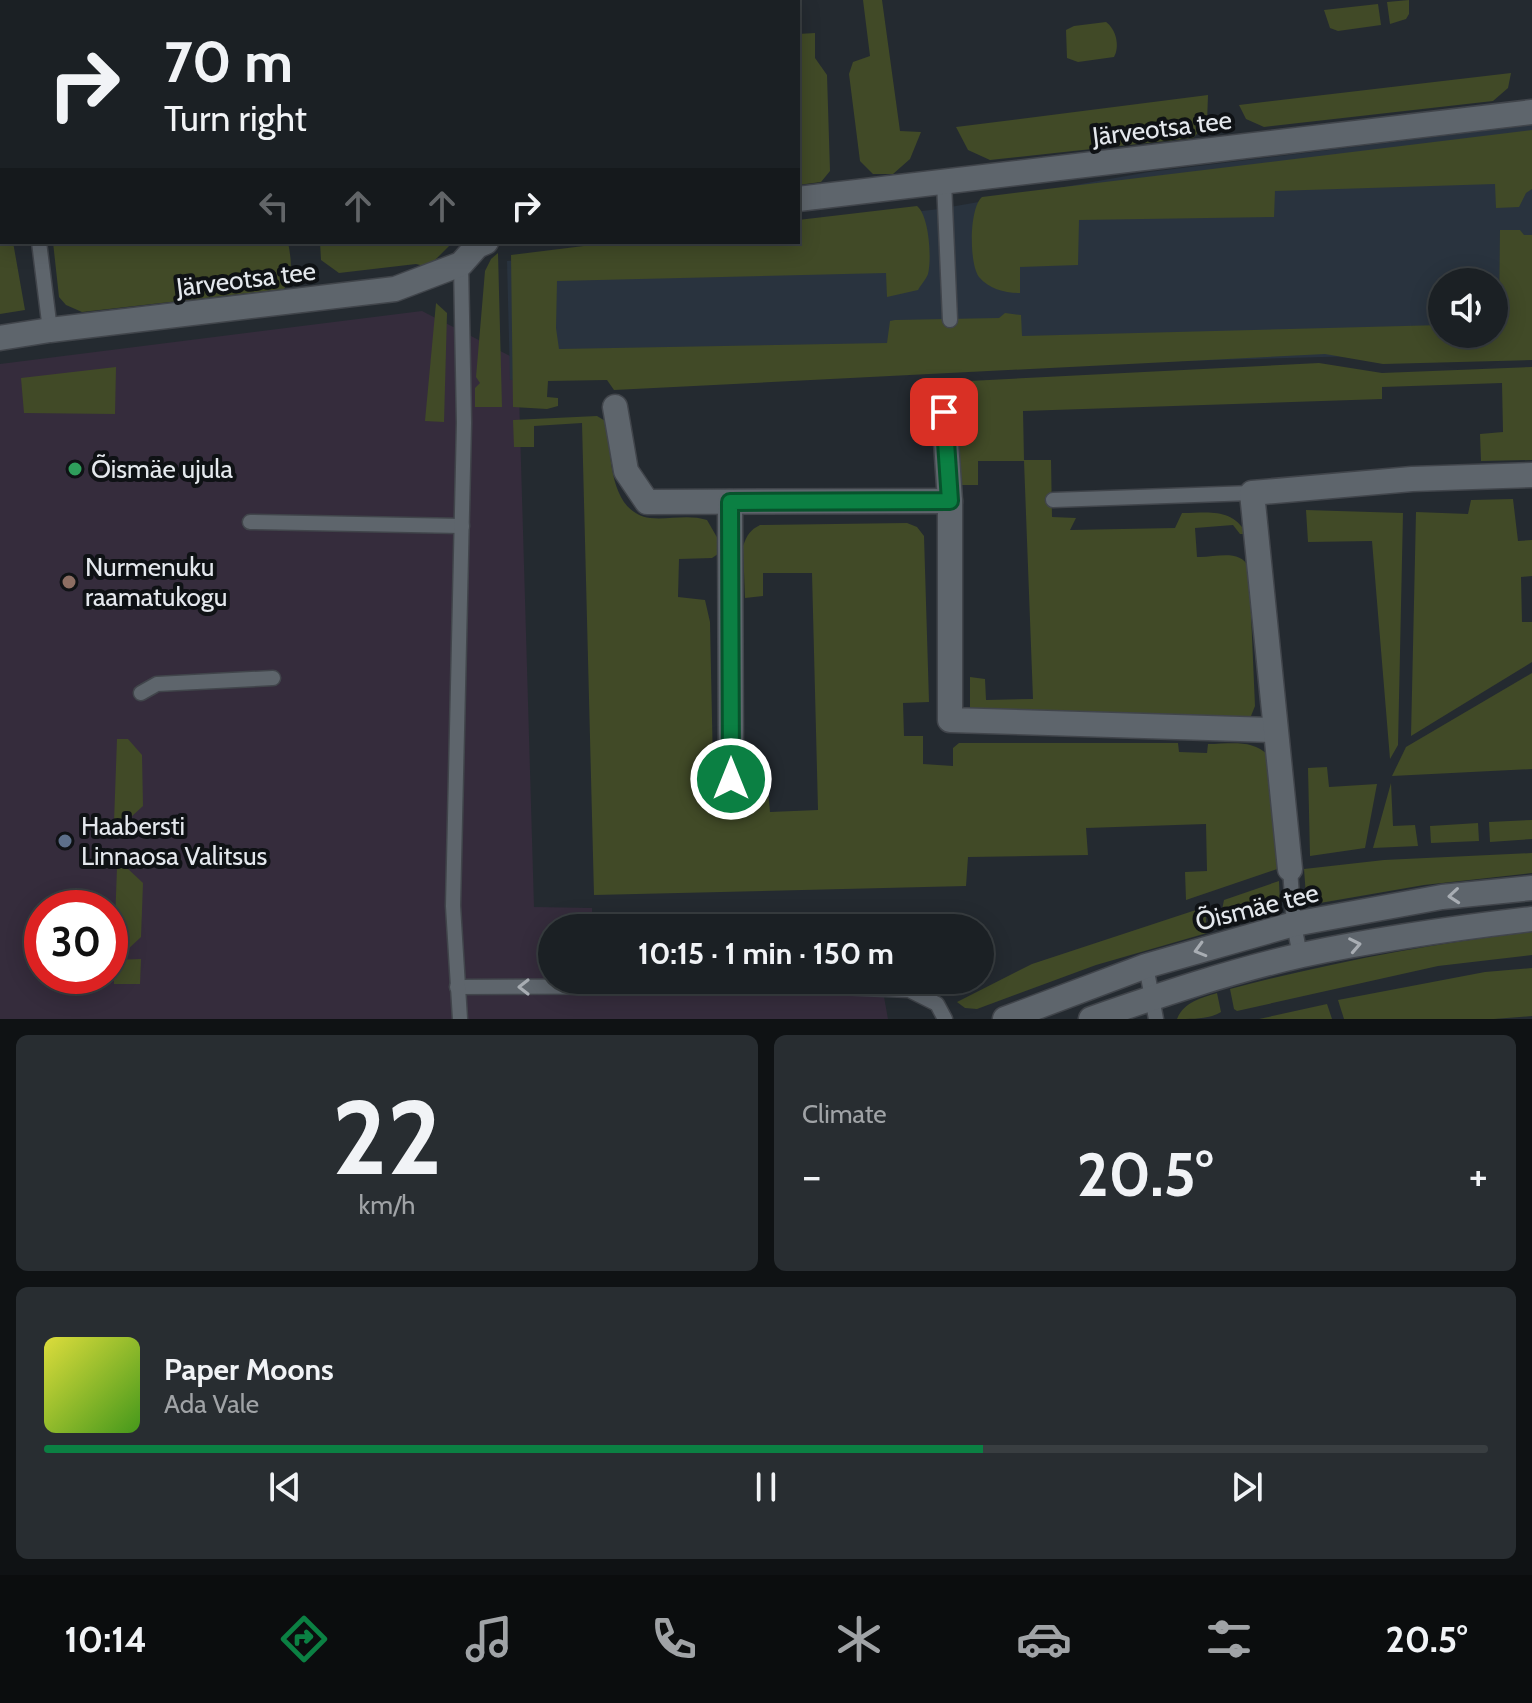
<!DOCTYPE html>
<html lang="en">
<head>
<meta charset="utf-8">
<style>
  body { margin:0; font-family:Cabin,sans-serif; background:#282d31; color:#f1f3f6; height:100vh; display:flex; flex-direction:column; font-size:30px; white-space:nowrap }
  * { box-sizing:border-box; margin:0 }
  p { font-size:26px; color:#a0a3a6 }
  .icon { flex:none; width:44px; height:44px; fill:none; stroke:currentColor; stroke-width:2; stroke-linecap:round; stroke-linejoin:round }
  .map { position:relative; height:1019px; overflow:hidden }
  .sheet { display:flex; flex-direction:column; gap:16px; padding:16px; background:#0f1214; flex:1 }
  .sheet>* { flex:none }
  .hud { position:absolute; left:0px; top:0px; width:800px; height:244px; box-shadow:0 4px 20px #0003,0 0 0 2px #393e41; background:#1b2024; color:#f1f3f6; overflow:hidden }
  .controls { position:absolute; left:1428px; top:268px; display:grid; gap:16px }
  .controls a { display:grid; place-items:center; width:80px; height:80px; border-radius:50%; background:#1b2024; box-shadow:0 4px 20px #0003,0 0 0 2px #393e41; font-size:40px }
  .speed { position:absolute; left:24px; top:890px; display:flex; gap:16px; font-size:40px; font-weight:700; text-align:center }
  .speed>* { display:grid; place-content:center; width:104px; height:104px; border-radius:50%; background:#1b2024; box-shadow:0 4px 20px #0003,0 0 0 2px #393e41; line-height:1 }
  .speed .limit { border:12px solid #d22; background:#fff; color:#111 }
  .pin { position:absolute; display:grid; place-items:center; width:68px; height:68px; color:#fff; margin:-34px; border-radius:16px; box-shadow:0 4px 12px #0006 }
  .me { position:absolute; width:88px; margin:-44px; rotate:0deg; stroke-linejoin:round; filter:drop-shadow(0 0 6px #0008) }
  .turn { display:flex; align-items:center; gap:28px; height:168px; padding:0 32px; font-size:36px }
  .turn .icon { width:104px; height:104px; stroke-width:2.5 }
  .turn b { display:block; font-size:56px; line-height:68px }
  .lanes { display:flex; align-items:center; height:76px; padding:0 32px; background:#0003; justify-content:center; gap:40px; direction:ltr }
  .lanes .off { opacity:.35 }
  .big { font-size:60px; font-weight:700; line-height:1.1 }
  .sheet .tile { flex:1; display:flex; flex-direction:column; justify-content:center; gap:12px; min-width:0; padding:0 28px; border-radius:12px; background:#282d31 }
  .sheet .dial { align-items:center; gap:0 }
  .dial b { font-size:104px; line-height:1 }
  .song { display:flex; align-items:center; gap:24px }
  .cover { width:96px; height:96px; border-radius:12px; background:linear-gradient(135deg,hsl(60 70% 55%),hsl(100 70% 35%)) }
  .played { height:8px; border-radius:4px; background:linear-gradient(90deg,#0b8043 65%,#393e41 65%) }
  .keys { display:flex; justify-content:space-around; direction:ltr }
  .heat { display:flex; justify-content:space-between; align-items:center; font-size:44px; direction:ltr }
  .sheet .tiles { flex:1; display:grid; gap:16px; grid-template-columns:1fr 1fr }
  .tile:last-child { grid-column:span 2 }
  .trip { position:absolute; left:538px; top:914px; width:456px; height:80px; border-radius:40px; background:#1b2024; box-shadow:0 4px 20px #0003,0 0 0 2px #393e41; font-weight:700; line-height:80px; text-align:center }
  .tabs { display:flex; height:128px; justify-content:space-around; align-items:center; background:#0b0d0e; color:#a0a3a6 }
  .tabs .icon { width:56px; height:56px }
  .tabs .current { color:#0b8043 }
  .tabs b { font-size:36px; color:#f1f3f6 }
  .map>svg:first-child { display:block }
</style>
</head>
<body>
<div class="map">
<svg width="1532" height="1019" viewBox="0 0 1532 1019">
  <rect width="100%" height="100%" fill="#242a30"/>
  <!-- commercial -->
  <path fill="#352c3c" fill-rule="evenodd" d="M422,311L518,360L534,907L592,908V928H552V980H881L888,1019H0V364ZM42,908H110V976H42Z"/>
  <!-- built -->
  <path fill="#29333e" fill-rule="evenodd" d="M1532,125V351L510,380L507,261L663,242H798V226L939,209L1149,172ZM1442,282H1494V334H1442Z"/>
  <!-- green -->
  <g fill="#414a27">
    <polygon points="863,0 882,0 900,131 921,132 910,159 893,174 873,174 860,161 849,74 853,62 870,56"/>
    <polygon points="1409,0 1409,14 1406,19 1390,24 1387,2"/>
    <polygon points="1378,4 1381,25 1338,31 1330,28 1324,10"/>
    <path d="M1106,22C1116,29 1120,46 1114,57L1078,62L1067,58L1066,30L1074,26Z"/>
    <polygon points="815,33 815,58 827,75 830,171 821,182 798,185 798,34"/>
    <polygon points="1511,73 1508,88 1493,101 1264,127 1246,119 1239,105"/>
    <polygon points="1208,95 1207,123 1193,138 990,160 968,150 956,127"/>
    <path d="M1532,130V189L1526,193L1519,207L1496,208L1495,184L1275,191L1274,217L1079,220L1078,265L1020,267V293C1005,293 989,289 979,277C969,264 969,208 982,197Z"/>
    <polygon points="0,168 2,242 13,242 25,310 0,314"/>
    <path d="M917,206C929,215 932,258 928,274C926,279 921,285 918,290L887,297L886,273L557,281L556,328L559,349L887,343L890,321L895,320L999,318L1005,313L1021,315L1022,336L1442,325V334H1494V323L1499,322L1500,230H1520L1524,235H1532V360L1383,364L1325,354L614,390L607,380L548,381L547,397L558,398V406L547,409L513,407L511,255L616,242H798V220Z"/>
    <path d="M53,242H288C291,259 294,274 284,289L82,312L66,305L59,297Z"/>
    <polygon points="320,242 453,242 433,262 424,266 416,264 339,273 321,260"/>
    <polygon points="498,253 502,407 475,407 475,388 480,383 476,377 485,271 491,259"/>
    <polygon points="436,303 447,313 444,422 425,421"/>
    <path d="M1319,363L1382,373L1532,367V460L1481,461L1480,434L1503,432L1502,383L1382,387V399L1023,411L1024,460H1051L1052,517L1076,518L1070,530L1175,528L1182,513C1209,513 1231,507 1247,534H1240L1233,525L1195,528L1197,557C1215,558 1240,548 1249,568L1255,706L1251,716L1242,719L970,710V677L985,679L986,700L1033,699L1024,461H978V485H961L958,418L950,411V382Z"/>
    <polygon points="116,367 115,414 24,413 21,378"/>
    <path d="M597,416L607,422C611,452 608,512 650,518C669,520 688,514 707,520L718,539V554L712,558L679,559L678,597L705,600L710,622L714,815L751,814L750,791L768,790L770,812L818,810L812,573H763V596L745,598L743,546C747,535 750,530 760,525L907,523L917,527L924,536L929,702L903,703L904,736H923V764L953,766V748L959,743H1178L1179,752L1207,753L1208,744C1230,744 1252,739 1268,755L1280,868L1186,900L1185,872L1207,871L1206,824L1086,828L1088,855L968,857L966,886L594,895L582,423L534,426V447H514L513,420Z"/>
    <polygon points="1513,499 1518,541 1532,540 1532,576 1521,577 1522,622 1532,622 1532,662 1411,736 1416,512 1468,514 1471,500"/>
    <polygon points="1306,510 1403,513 1398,745 1390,759 1372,541 1308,542"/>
    <polygon points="1532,673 1532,769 1392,776 1406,747"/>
    <polygon points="117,739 128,739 142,755 143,806 120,827 120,822 114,822"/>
    <polygon points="1327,767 1329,787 1377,784 1365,848 1310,856 1308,768"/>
    <polygon points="1391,783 1393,826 1415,825 1418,846 1373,848"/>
    <polygon points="1532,820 1532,839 1490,842 1489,822"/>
    <polygon points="1478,823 1479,841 1431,843 1430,826"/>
    <polygon points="1532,853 1532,873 1424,885 1320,903 1306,896 1304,869 1384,860"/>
    <polygon points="117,868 127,868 143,883 141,937 126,951 114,950"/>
    <polygon points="1279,881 1280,905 1277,912 1218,929 1224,900"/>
    <polygon points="1205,907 1207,933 1096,965 977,1009 965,1008 957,1002 1032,964"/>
    <path d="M1532,932V955L1438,966L1237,1011L1234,1009L1230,989C1329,963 1430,943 1532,932Z"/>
    <polygon points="141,959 140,984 114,984 114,960"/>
    <polygon points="1532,968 1532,1016 1494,1019 1344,1019 1338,1000 1485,972"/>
    <path d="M1217,993L1221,1012C1210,1019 1192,1019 1177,1019C1184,1002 1201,998 1217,993Z"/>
    <polygon points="1327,1004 1332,1019 1259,1019"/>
  </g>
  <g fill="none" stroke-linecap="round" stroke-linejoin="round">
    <!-- lane casing -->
    <g stroke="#41454b" stroke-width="17">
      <g id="lane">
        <polyline points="256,0 256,2"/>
        <polyline points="426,2 426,0"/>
        <polyline points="0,132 2,131"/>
        <polyline points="944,182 950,320"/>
        <polyline points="39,242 50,330"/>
        <polyline points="1053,500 1252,493"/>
        <polyline points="250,522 462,526"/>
        <polyline points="141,693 157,684 273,678"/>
        <polyline points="1290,869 1294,924 1300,956"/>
        <polyline points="1146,966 1156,1019"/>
        <polyline points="457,987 816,986 909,990 937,1004 945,1019"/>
        <polyline points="460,1019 453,906 464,423 461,264"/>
      </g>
    </g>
    <!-- street casing -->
    <g stroke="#41454b" stroke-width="27">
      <g id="street">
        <polyline points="798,199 1532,112"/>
        <polyline points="0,338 50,330 395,289 461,264 477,246 486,242"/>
        <polyline points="615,407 626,471 647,502 950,501"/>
        <polyline points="944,412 950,501 950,720 1275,730"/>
        <polyline points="730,502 731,779"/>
        <polyline points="1290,869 1252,493 1412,479 1532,475"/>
      </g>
    </g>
    <!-- secondary casing -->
    <g stroke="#41454b" stroke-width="27">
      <g id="secondary">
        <polyline points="1005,1019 1146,966 1294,924 1442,897 1532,888"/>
        <path d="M1091,1019C1160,995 1231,971 1302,955C1378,939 1455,928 1532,919"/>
      </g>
    </g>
    <!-- lane -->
    <use href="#lane" stroke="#5e656c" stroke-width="14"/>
    <!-- street -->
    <use href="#street" stroke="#5e656c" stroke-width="24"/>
    <!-- secondary -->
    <use href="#secondary" stroke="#5e656c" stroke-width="24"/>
  </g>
  <!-- one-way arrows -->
  <defs><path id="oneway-chevron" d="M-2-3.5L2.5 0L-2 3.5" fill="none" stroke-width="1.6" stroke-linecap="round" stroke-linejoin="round" transform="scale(2)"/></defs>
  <g stroke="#a8adb3">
    <use href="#oneway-chevron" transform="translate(1454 896) rotate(175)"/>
    <use href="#oneway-chevron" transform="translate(1355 945) rotate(-11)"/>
    <use href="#oneway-chevron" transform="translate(1200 950) rotate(164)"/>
    <use href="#oneway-chevron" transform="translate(524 987) rotate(180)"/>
  </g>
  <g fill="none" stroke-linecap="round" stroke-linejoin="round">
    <!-- route casing -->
    <g stroke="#07532c" stroke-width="20">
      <polyline id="route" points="731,779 730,502 950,501 944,412"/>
    </g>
    <!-- route -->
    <use href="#route" stroke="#0b8043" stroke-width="14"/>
  </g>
  <!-- markers -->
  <circle fill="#2e9e5b" stroke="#0f1215" stroke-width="3" cx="75" cy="469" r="8"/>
  <circle fill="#8d6e63" stroke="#0f1215" stroke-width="3" cx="69" cy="582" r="8"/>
  <circle fill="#5c6f8a" stroke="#0f1215" stroke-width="3" cx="65" cy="841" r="8"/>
  <g text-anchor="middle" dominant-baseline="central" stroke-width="8" stroke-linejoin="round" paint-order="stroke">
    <!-- street labels -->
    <g font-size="26" fill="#e4e8ed" stroke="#0f1215">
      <text transform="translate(1162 128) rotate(-7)">Järveotsa tee</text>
      <text transform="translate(246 279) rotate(-7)">Järveotsa tee</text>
      <text transform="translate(1257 907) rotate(-14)">Õismäe tee</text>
    </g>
    <!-- poi labels -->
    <g font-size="26" fill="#e4e8ed" stroke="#0f1215" text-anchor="start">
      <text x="91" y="469">Õismäe ujula</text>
      <text x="85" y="567">Nurmenuku<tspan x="85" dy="30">raamatukogu</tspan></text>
      <text x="81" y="826">Haabersti<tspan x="81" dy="30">Linnaosa Valitsus</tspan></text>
    </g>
  </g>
</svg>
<div class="controls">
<a><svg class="icon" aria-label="sound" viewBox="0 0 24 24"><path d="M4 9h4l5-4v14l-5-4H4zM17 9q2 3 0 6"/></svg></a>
</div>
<div class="speed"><div class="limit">30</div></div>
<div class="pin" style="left:944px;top:412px;background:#d93025"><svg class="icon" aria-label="arrive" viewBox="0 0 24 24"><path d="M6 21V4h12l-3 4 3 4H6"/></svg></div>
<svg class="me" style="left:731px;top:779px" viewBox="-20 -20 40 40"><circle r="17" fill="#0b8043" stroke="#fff" stroke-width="3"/><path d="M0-11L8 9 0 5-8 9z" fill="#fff"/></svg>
<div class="trip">10:15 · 1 min · 150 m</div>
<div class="hud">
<div class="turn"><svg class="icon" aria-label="right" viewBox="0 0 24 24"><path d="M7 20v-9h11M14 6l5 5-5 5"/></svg><div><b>70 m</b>Turn right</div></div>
<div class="lanes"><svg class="icon off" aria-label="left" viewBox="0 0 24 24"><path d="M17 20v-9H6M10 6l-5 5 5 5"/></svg><svg class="icon off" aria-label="ahead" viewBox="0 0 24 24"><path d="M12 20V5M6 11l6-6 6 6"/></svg><svg class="icon off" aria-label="ahead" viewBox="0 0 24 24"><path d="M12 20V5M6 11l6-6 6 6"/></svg><svg class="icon" aria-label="right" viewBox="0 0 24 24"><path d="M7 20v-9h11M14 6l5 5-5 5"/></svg></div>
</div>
</div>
<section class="sheet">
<div class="tiles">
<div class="tile dial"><b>22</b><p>km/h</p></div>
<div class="tile"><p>Climate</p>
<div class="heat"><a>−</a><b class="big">20.5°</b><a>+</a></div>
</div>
<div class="tile">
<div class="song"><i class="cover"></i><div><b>Paper Moons</b><p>Ada Vale</p></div></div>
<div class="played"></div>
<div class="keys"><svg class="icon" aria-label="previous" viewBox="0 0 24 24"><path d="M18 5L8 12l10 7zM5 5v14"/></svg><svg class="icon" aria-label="pause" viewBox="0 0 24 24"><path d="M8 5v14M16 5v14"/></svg><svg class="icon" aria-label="next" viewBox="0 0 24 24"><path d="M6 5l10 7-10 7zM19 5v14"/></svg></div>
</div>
</div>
</section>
<nav class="tabs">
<b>10:14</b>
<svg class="icon current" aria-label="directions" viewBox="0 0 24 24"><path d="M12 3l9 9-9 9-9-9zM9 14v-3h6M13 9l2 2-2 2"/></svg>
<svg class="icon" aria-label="music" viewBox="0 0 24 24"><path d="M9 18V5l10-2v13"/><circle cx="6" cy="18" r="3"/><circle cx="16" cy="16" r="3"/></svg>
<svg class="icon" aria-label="phone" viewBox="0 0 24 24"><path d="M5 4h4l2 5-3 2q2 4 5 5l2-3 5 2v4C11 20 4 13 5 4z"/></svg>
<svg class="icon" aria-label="climate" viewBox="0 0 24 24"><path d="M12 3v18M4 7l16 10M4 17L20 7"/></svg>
<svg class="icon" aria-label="car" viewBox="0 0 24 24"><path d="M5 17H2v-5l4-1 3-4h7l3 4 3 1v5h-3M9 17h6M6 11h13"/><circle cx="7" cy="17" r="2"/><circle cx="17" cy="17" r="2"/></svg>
<svg class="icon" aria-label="filters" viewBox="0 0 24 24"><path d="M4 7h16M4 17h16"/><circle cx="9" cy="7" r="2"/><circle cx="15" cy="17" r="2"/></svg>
<b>20.5°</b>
</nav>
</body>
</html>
